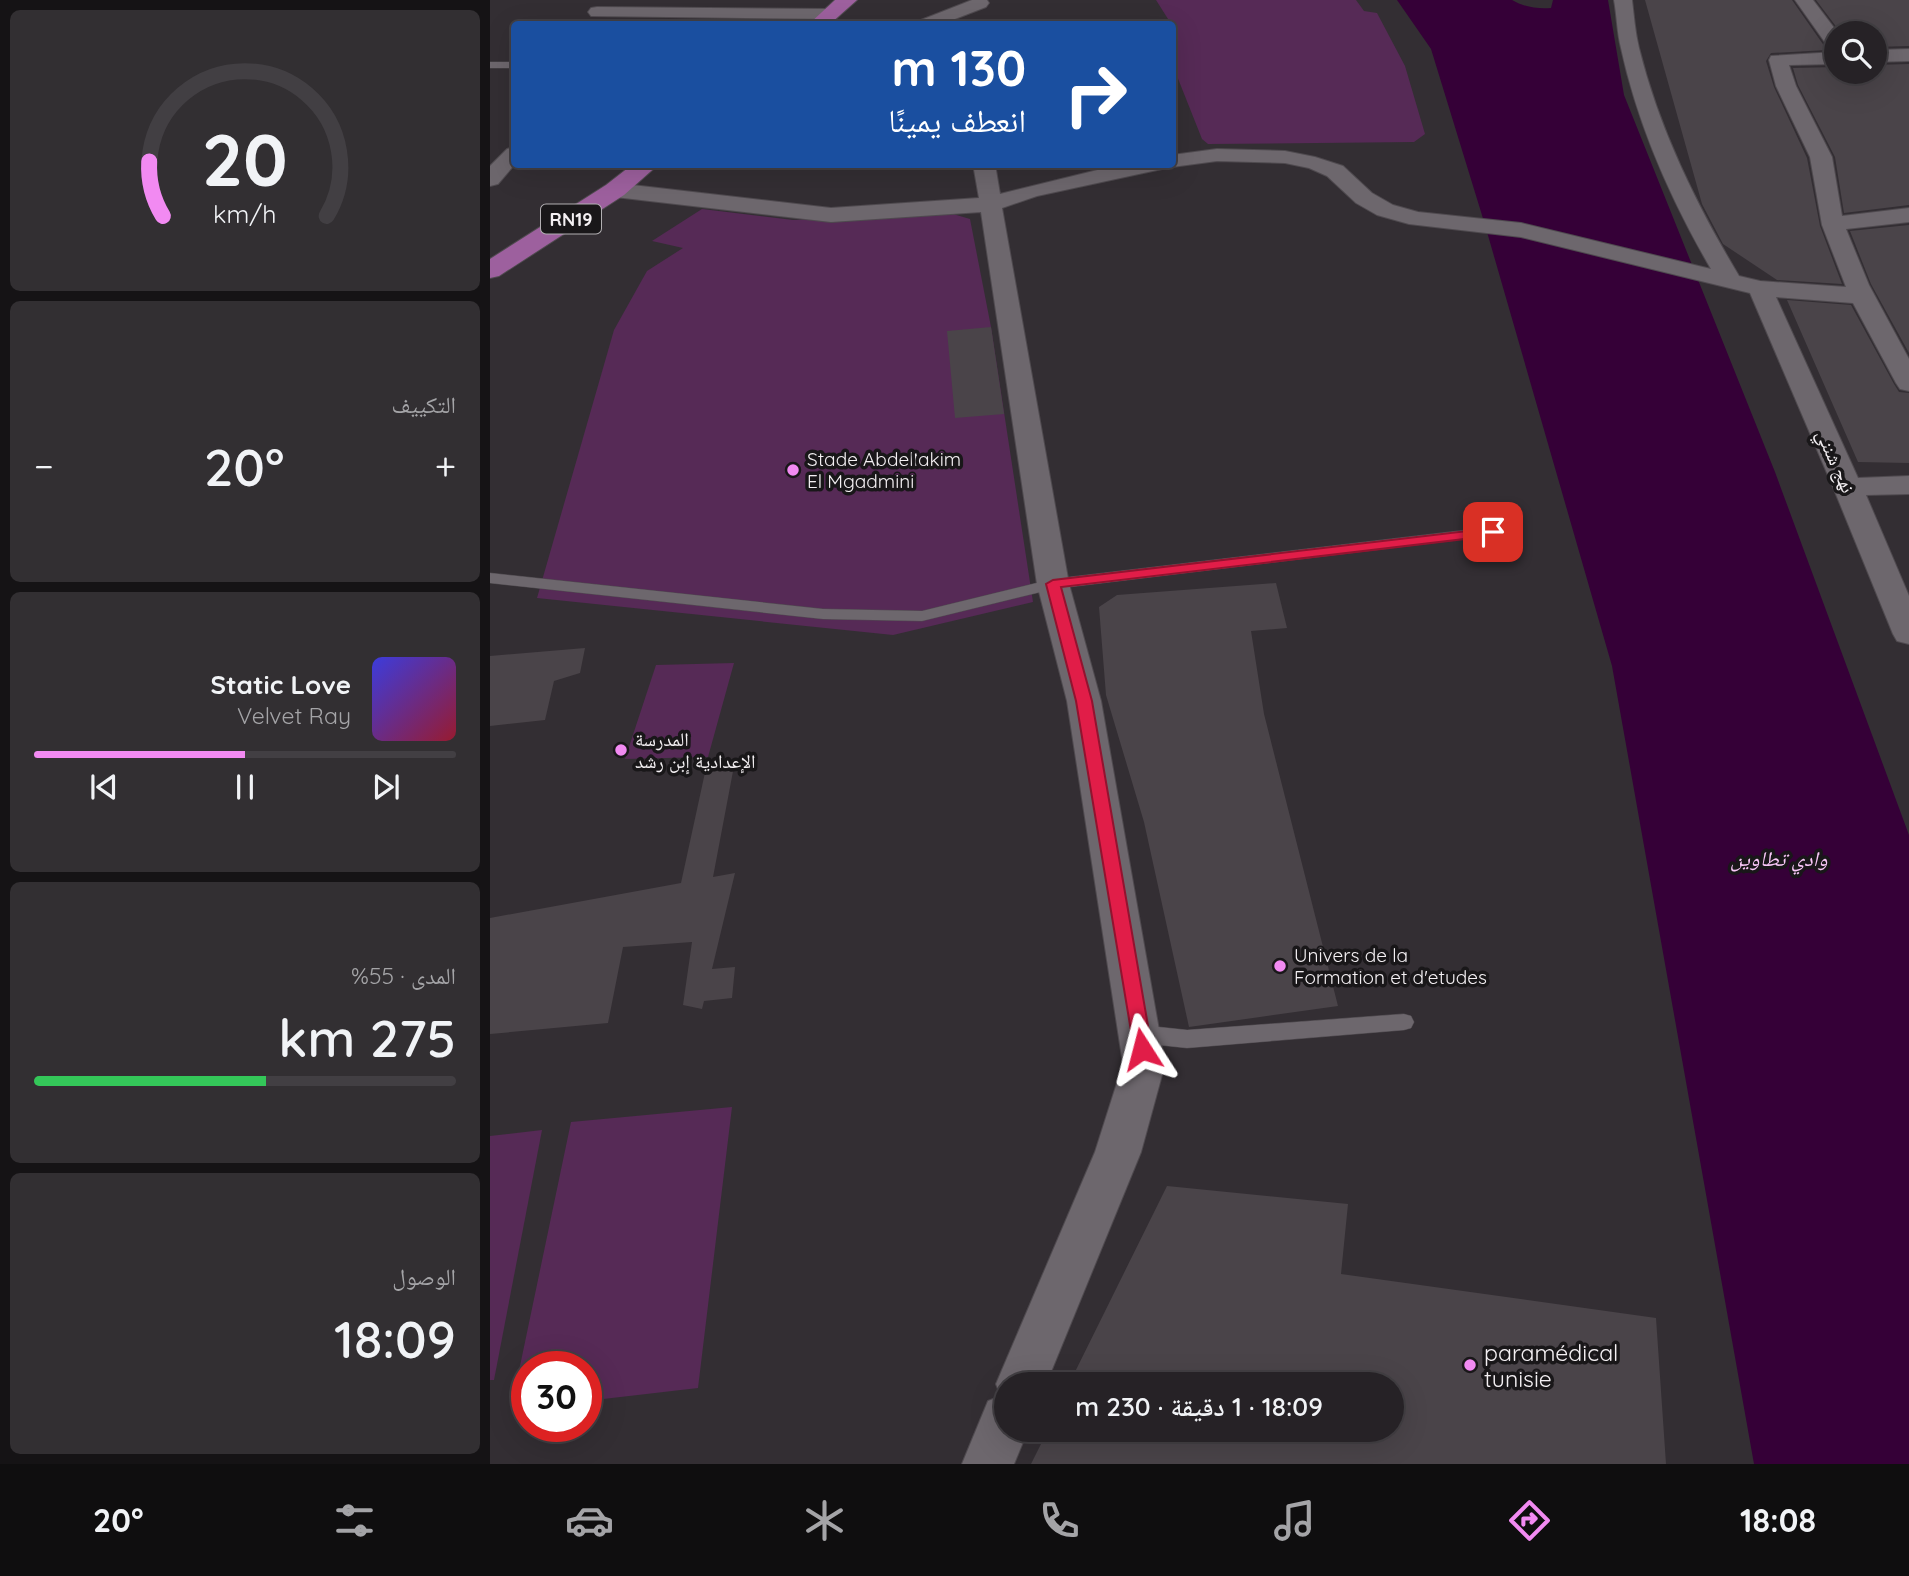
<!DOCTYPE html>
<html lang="ar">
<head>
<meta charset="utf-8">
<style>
  body { margin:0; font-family:Quicksand,"Noto Naskh Arabic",sans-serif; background:#322f32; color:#f1f3f6; direction:rtl; height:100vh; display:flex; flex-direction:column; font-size:26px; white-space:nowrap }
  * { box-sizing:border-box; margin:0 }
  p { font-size:23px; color:#a4a4a7 }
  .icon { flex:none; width:38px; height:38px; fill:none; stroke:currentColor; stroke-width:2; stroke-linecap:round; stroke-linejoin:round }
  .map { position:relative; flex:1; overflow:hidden; direction:ltr }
  .sheet { display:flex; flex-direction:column; gap:10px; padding:10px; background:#151315; width:490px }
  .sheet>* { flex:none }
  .banner { position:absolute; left:21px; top:21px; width:665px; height:147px; border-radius:7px; box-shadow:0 7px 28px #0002,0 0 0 2px #423f43; direction:rtl; background:#1a4fa0; color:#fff; overflow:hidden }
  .controls { position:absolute; left:1334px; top:21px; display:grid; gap:14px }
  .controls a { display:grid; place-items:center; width:63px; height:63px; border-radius:50%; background:#262226; box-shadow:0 7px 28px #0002,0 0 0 2px #423f43; font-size:35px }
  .speed { position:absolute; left:21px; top:1351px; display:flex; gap:14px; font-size:35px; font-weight:700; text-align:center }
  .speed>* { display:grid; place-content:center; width:91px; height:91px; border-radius:50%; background:#262226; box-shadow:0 7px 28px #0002,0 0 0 2px #423f43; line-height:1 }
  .speed .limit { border:10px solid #d22; background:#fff; color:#111 }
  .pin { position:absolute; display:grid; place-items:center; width:60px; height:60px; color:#fff; margin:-30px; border-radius:14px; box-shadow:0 4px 10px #0006 }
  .me { position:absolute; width:77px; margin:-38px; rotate:351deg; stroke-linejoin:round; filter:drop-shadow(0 0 5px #0008) }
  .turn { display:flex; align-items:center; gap:24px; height:147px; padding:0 35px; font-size:32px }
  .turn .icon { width:91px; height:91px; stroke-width:2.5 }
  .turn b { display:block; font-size:49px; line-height:60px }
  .big { font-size:52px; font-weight:600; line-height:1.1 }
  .sheet .card { flex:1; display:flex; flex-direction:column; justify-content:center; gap:10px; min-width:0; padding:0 24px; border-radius:10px; background:#322f32 }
  .sheet .dial { align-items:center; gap:0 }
  .dial svg { height:182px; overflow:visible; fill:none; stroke:#423f43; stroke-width:7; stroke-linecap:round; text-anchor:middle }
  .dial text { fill:#f1f3f6; stroke:none }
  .song { display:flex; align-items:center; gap:21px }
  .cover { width:84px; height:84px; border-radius:10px; background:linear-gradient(135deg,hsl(240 70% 55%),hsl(350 70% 35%)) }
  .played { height:7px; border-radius:4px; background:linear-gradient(90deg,#f28af2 50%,#423f43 50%) }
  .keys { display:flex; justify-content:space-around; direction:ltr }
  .heat { display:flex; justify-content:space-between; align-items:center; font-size:38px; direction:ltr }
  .charge { height:10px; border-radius:5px; background:linear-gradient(90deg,#34c759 55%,#423f43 0) }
  .trip { position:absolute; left:504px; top:1372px; width:410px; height:70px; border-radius:35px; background:#262226; box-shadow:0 7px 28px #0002,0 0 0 2px #423f43; font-weight:600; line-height:70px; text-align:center; direction:rtl }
  .menu { display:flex; height:112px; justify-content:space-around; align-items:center; background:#0f0e0f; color:#a4a4a7 }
  .menu .icon { width:49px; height:49px }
  .menu .active { color:#f28af2 }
  .menu b { font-size:32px; color:#f1f3f6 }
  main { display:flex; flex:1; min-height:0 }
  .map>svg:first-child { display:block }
</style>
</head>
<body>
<main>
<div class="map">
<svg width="1419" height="1464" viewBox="0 0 1419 1464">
  <rect width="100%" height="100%" fill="#332e33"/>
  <!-- green -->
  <g fill="#562a56">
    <polygon points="666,0 866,0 874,11 887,13 915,66 935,134 924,142 718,144 712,139 683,66 683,32 685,30"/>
    <polygon points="212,209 303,220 463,214 480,219 501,327 543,602 403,635 47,598 124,330 157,271 193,248 162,241"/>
    <polygon points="244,663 218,757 135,759 166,665"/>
    <polygon points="242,1107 208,1388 96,1401 96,1367 37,1367 37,1407 21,1409 81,1122"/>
    <polygon points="52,1130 4,1380 0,1380 0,1136"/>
  </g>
  <!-- water -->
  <path fill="#350037" d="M907,0H1022C1034,7 1047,9 1061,8L1063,0H1118L1134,95L1285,472L1419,835V1464H1264L1122,666L995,225L941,49Z"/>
  <!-- building -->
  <g fill="#4a4449">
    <polygon points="1155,0 1302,0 1337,50 1281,53 1276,61 1284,87 1317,158 1330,226 1352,284 1287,280 1233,244 1212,204"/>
    <polygon points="1326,0 1419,0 1419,46 1384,47 1384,33 1351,33"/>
    <polygon points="1419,64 1419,205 1354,213 1345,157 1308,85 1303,68 1346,67 1346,72 1384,72 1384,65"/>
    <polygon points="1419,225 1419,353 1381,284 1360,231"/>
    <polygon points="1297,300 1361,305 1404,384 1409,392 1419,393 1419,463 1368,462"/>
    <polygon points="501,327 514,414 465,418 457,331"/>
    <polygon points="786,583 797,628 761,631 774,714 848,1006 699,1027 654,822 616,695 609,607 627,595"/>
    <polygon points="95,648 90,673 64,681 55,720 0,726 0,656"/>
    <polygon points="244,766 223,877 245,873 222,969 245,967 242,998 214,1001 212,1009 193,1005 202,942 133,947 118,1023 0,1034 0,918 191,883 216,768"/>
    <polygon points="677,1186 858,1204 851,1274 1166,1318 1176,1464 541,1464 558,1430 901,1430 901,1384 579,1384"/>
  </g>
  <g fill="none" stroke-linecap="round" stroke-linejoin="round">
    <!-- service casing -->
    <g stroke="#4f4a4f" stroke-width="1">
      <g id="service">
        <rect x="0" y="62" width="24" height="6"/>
        <polygon points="1003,527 1008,529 1011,532 1008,535 563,589 432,621 333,619 0,583 0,573 333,609 432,611 563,579"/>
        <polygon points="914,1014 921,1016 924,1022 921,1028 914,1030 697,1048 650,1043 643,1040 639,1034 643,1028 650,1025 697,1030"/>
      </g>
    </g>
    <!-- minor casing -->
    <g stroke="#4f4a4f" stroke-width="2">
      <g id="minor">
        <polygon points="482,0 497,0 499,3 496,7 452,24 428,24 431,20"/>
        <path d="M1124,0H1142C1144,16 1145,32 1149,48C1169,129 1206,204 1249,276L1270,281L1356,287L1332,225L1320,157L1286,86L1279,60L1281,56L1346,52V64L1299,65L1306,86L1342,157L1352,216L1419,208V222L1356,229L1379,285L1419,359V391L1410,389L1406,383L1363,303L1286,297L1368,478L1419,476V494L1376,495L1419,596V644L1407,641L1403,634L1343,487L1260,293L1031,237L919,224L887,215L866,203L837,176L819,168L795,163L727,161L682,167L674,165L672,169L547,196L512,208L579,584L611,701L675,1064L651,1152L556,1384H516V1430H538L524,1464H472L498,1401L511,1396L506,1384L605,1152L633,1064L577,701L547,584L491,212L341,222L125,197L117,195L114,190L117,185L125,183L341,208L489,198L483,164H505L510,194L632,164H682V155L727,149L795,151L825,157L853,166L882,193L903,205L928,212L1031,223L1221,269C1181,200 1148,126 1131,48C1127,33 1127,16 1124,0Z"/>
        <polygon points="1305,0 1323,0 1348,33 1346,49 1339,48"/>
        <polygon points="107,7 341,9 350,14 341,19 101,16 98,12 101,8"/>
        <polygon points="1419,49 1419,61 1384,62 1384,50"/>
        <polygon points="24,147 25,164 8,184 0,186 0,166 17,149"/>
      </g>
    </g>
    <!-- primary casing -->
    <g stroke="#4f4a4f" stroke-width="2">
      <g id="primary">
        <polygon points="345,0 367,0 340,24 319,24"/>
        <polygon points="143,164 169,164 134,195 9,276 0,278 0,259 116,185"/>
      </g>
    </g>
    <!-- service -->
    <use href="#service" fill="#6d676d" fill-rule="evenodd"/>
    <!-- minor -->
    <use href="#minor" fill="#6d676d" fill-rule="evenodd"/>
    <!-- primary -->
    <use href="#primary" fill="#9d609e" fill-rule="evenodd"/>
  </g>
  <!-- route -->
  <polygon fill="#e11d48" stroke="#92132f" stroke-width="2" points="1003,528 1008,529 1008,535 571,587 602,701 662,1049 659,1055 652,1057 645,1055 586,701 556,584 563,580"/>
  <!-- markers -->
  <g fill="#f28af2" stroke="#191719" stroke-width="2.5">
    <circle cx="303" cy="470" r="7"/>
    <circle cx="131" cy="750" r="7"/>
    <circle cx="790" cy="966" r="7"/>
    <circle cx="980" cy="1365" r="7"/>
  </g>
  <g text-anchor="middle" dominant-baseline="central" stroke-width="7" stroke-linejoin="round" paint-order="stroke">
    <!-- shield labels -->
    <rect fill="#191719" stroke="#b2afb2" stroke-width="2" x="51" y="204.5" width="60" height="29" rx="5"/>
    <g font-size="18" font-weight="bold" fill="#f4f0f3">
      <text x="81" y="219">RN19</text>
    </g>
    <!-- poi labels -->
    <g font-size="19" fill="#f4f0f3" stroke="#191719" text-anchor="start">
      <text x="317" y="459">Stade Abdelاakim<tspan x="317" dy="22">El Mgadmini</tspan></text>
      <text x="145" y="739">المدرسة<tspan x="145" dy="22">الإعدادية إبن رشد</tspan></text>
      <text x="804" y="955">Univers de la<tspan x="804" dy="22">Formation et d'etudes</tspan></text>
    </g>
    <!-- street labels -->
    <g font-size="19" fill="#f4f0f3" stroke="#191719">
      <text transform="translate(1346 461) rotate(66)">نهج شنني</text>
    </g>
    <!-- water labels -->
    <g font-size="21" font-style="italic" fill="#f9c7f8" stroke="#191719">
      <text x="1289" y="858">وادي تطاوين</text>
    </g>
    <!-- near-poi labels -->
    <g font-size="23" fill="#f4f0f3" stroke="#191719" text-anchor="start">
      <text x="994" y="1352">paramédical<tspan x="994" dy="26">tunisie</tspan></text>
    </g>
  </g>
</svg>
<div class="controls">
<a><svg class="icon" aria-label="search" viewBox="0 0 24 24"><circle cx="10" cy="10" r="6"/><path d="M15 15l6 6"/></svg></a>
</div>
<div class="speed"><div class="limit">30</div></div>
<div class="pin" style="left:1003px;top:532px;background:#d93025"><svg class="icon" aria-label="arrive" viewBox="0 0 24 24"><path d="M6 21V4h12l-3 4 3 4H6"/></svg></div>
<svg class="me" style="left:652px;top:1049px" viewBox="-20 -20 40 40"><path d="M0-17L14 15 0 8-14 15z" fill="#e11d48" stroke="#fff" stroke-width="4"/></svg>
<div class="trip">18:09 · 1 دقيقة · 230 m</div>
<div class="banner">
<div class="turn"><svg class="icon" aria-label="right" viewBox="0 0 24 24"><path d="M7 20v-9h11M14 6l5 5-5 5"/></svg><div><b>130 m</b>انعطف يمينًا</div></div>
</div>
</div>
<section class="sheet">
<div class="card dial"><svg viewBox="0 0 100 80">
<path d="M14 69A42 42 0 1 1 86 69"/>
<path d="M14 69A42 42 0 0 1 8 45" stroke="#f28af2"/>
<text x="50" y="56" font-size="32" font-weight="700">20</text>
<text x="50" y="72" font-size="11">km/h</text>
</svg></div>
<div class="card"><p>التكييف</p>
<div class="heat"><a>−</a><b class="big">20°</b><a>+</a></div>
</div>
<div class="card">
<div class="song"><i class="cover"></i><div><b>Static Love</b><p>Velvet Ray</p></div></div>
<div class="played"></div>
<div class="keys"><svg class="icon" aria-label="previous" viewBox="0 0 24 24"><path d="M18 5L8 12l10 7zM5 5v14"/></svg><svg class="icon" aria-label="pause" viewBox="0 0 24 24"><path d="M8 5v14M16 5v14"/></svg><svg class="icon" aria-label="next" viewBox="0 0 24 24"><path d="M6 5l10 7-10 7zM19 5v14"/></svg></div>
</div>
<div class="card"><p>المدى · 55%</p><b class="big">275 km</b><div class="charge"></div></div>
<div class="card"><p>الوصول</p><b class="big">18:09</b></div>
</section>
</main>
<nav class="menu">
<b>18:08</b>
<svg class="icon active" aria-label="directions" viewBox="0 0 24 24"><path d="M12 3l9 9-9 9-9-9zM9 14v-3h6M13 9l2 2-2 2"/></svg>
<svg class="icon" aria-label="music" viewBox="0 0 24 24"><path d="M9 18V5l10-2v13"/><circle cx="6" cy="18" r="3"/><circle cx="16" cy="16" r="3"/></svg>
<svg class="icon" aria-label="phone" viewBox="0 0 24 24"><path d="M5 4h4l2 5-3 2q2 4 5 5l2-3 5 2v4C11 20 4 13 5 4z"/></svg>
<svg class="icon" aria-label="climate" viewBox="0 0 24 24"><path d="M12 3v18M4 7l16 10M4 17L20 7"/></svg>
<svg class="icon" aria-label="car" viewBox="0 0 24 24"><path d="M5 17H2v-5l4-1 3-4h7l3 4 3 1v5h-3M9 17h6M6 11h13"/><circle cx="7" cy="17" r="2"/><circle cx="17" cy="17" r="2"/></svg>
<svg class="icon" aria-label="filters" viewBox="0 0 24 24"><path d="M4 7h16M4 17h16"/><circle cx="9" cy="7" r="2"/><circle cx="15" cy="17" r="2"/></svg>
<b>20°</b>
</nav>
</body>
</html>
